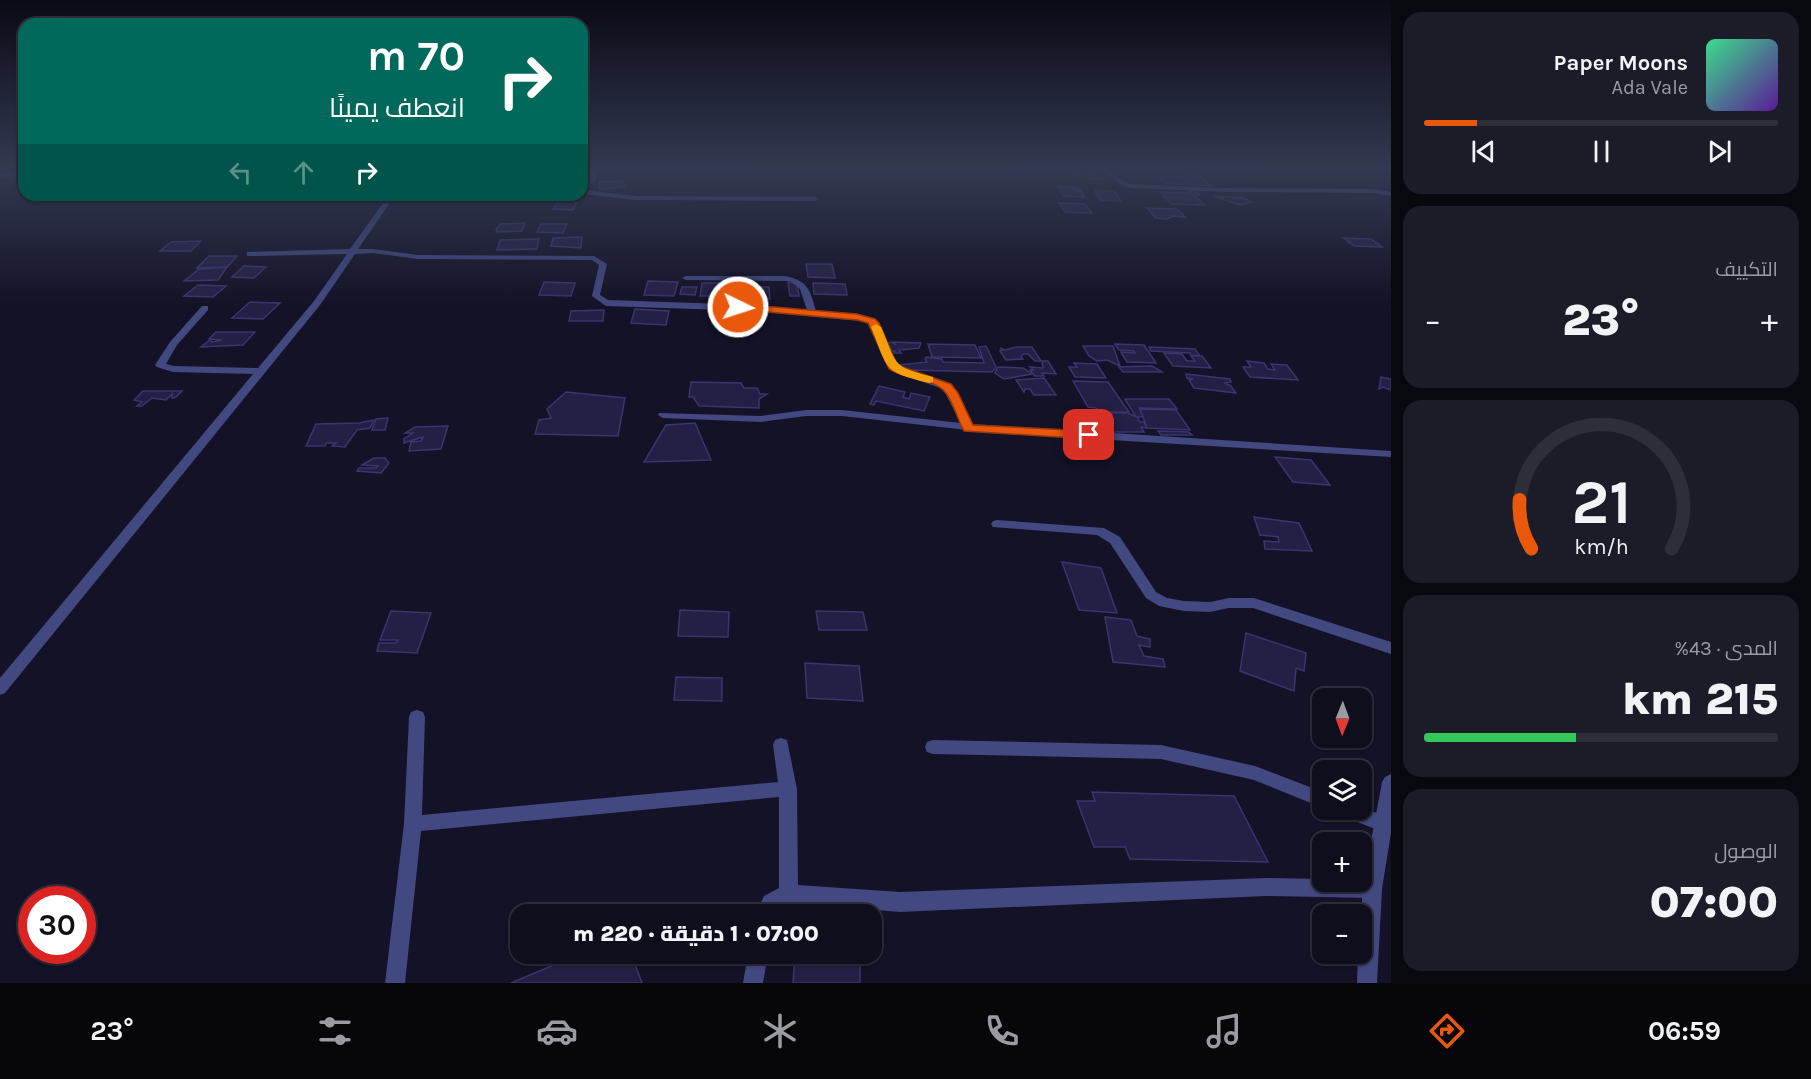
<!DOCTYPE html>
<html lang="ar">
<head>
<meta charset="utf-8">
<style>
  body { margin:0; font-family:Karla,Cairo,sans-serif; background:#1c1c29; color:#f1f3f6; direction:rtl; height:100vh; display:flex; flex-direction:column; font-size:22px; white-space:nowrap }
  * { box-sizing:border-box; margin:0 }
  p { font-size:20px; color:#9b9ca3 }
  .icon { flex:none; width:33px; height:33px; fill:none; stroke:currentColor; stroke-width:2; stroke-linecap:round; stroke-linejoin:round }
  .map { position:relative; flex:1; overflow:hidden; direction:ltr }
  .drawer { display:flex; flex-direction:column; gap:12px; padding:12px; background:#08080f; width:420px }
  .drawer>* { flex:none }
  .top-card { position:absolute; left:18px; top:18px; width:570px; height:183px; border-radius:18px; box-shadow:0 2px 4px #0004,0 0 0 2px #2e2e3b; direction:rtl; background:#00695c; color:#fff; overflow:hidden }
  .needle { width:39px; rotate:181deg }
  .buttons { position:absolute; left:1312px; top:688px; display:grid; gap:12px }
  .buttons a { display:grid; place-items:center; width:60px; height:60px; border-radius:12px; background:#0e0e1c; box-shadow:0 2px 4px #0004,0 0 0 2px #2e2e3b; font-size:30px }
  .speed { position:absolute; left:18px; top:886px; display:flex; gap:12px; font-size:30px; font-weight:700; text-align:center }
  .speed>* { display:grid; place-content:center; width:78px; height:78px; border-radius:50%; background:#0e0e1c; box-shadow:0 2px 4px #0004,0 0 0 2px #2e2e3b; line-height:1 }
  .speed .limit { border:9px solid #d22; background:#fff; color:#111 }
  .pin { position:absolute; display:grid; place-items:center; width:51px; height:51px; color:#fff; margin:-26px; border-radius:12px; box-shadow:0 3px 9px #0006 }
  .me { position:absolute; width:66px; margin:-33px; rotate:94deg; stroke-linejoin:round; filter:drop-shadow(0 0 4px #0008) }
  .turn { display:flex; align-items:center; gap:21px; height:126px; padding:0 24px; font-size:27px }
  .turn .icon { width:78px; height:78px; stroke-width:2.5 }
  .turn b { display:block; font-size:42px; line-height:51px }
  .lanes { display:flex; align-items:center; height:57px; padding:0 24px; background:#0003; justify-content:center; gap:30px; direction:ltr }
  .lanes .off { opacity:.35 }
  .big { font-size:45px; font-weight:800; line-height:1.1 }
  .drawer .card { flex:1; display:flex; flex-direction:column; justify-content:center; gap:9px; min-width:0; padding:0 21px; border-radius:18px; background:#1c1c29 }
  .drawer .dial { align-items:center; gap:0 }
  .dial svg { height:156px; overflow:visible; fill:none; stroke:#2e2e3b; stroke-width:7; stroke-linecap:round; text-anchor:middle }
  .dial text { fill:#f1f3f6; stroke:none }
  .song { display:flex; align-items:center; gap:18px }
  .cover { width:72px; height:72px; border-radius:9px; background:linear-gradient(135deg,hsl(150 70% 55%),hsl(270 70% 35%)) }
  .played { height:6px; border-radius:3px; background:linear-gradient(90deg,#ea580c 15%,#2e2e3b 15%) }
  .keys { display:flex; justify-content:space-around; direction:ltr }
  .heat { display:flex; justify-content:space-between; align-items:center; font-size:33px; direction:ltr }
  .charge { height:9px; border-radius:4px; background:linear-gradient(90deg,#34c759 43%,#2e2e3b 0) }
  .trip { position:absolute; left:510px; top:904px; width:372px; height:60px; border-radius:18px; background:#0e0e1c; box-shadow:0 2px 4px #0004,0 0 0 2px #2e2e3b; font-weight:800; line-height:60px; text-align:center; direction:rtl }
  .tab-bar { display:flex; height:96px; justify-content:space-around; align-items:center; background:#06060b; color:#9b9ca3 }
  .tab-bar .icon { width:42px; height:42px }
  .tab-bar .on { color:#ea580c }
  .tab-bar b { font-size:27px; color:#f1f3f6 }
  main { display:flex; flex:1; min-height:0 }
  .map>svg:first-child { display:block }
</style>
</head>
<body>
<main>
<section class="drawer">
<div class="card">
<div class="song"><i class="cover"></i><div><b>Paper Moons</b><p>Ada Vale</p></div></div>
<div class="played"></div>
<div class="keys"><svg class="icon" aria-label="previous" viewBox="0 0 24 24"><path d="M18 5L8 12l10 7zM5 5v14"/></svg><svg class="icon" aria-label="pause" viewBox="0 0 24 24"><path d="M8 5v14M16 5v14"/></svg><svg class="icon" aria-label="next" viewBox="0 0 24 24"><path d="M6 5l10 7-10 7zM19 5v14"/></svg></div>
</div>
<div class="card"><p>التكييف</p>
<div class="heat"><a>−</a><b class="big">23°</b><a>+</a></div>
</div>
<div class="card dial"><svg viewBox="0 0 100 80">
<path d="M14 69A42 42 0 1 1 86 69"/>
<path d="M14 69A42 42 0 0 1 8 44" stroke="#ea580c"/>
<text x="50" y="56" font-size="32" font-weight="700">21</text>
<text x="50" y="72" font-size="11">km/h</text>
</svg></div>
<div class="card"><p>المدى · 43%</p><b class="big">215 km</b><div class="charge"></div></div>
<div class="card"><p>الوصول</p><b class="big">07:00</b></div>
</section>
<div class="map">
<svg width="1391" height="983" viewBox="0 0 1391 983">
  <rect width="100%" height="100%" fill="#131226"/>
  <!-- building -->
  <g fill="#232045" stroke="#39356f" stroke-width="1.5">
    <polygon points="1070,172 1094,172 1102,179 1075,177"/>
    <polygon points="1184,175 1199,176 1211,186 1164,183 1158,176 1185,177"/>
    <polygon points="623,181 625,187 600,189 599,182"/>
    <polygon points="1058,186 1078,188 1080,190 1073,190 1082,192 1084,197 1063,196"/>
    <polygon points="1094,190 1115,192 1121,201 1100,200"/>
    <polygon points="1187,191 1195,191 1200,195 1194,195 1204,205 1171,204 1160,192 1189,193"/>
    <polygon points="1213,196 1243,198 1252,202 1240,205"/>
    <polygon points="558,202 577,202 573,210 553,209"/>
    <polygon points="1059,203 1085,204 1092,213 1065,212"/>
    <polygon points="1147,208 1177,209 1185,217 1173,216 1167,219 1156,218"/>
    <polygon points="525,223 522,231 497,232 496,229 501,224"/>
    <polygon points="541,224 567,224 563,233 537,232"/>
    <polygon points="582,237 581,248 551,246 553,238"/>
    <polygon points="1344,238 1371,239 1382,247 1354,246"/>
    <polygon points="539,239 537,249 497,250 500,240"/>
    <polygon points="201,241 191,251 160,251 171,242"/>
    <polygon points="209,256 237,256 227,267 197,268"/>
    <polygon points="806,264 832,264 835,278 808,277"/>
    <polygon points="244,266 266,267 254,278 232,277"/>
    <polygon points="227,267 218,280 184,281 199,269"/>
    <polygon points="648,281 678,282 674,296 644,295"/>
    <polygon points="544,282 575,283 571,296 539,295"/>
    <polygon points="788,282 797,283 799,296 790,296"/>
    <polygon points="702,283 729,283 728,294 721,293 721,296 700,296"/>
    <polygon points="813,283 845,284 847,295 814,294"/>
    <polygon points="198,285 226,286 213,297 184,296"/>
    <polygon points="682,287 697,287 695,295 680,294"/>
    <polygon points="740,287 769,287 770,299 740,299"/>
    <polygon points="250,302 280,303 263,319 232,318"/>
    <polygon points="635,309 669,311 666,325 631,323"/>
    <polygon points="604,310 603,321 569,321 571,311"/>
    <polygon points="216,332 255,332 243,345 201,347 210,340 212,342 222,340 209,339"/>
    <polygon points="891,342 895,344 894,342 921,343 919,348 899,350 901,353 894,353 895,351 892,351 888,343"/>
    <polygon points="928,344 975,345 981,358 932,357"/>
    <polygon points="1115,344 1144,345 1156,363 1127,362 1121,352 1135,353 1134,351 1119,350"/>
    <polygon points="986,346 996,367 992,372 905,370 898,365 927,362 925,359 926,357 942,359 943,362 984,363 979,347"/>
    <polygon points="1083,346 1113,346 1120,366 1107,360 1097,361 1089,356"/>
    <polygon points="1016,347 1032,347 1041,361 1035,361 1028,354 1023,354 1021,356 1023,359 1006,360 1000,351 1002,350 1000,348 1005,350"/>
    <polygon points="1149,347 1195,349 1200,356 1191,355 1190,353 1151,351"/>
    <polygon points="1164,353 1182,354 1187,361 1195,361 1191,356 1202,356 1211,368 1173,366"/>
    <polygon points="1042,361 1048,361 1056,374 1042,373 1044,376 1035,376 1030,370 1034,370 1030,367 1043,368"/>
    <polygon points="1247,361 1264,363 1268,369 1275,370 1271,364 1287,365 1298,380 1250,377 1243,367 1251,367"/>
    <polygon points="1074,363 1097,364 1106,378 1075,377 1069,367 1077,367"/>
    <polygon points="1152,366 1162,372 1123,372 1119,367"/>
    <polygon points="998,367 1023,368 1032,374 1004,379 995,373"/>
    <polygon points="1186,374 1230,379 1231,382 1225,383 1231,386 1236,393 1194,388 1189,380 1193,379 1187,378"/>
    <polygon points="1381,377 1391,379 1391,390 1383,387 1379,389"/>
    <polygon points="1044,378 1056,395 1034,395 1030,389 1025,389 1024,392 1016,380"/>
    <polygon points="1073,381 1108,382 1129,412 1100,412 1096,408 1088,407"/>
    <polygon points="691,382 741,383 744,388 757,388 760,394 767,394 759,399 759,408 699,406 693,397 689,397"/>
    <polygon points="879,386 905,392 903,397 909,399 911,393 930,397 924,411 876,401 874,405 870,404"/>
    <polygon points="143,391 182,391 176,397 172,398 172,394 166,400 152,398 142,406 137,406 142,402 134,400"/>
    <polygon points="566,392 625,398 618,436 535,434 539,420 551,418 547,409"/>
    <polygon points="1125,399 1169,399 1177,409 1140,408 1145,417 1136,417"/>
    <polygon points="1140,409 1176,410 1190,430 1147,428"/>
    <polygon points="1094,413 1128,413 1137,417 1140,422 1144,422 1147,428 1141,427 1144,432 1098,432 1090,417"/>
    <polygon points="388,418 385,430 372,430 376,419"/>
    <polygon points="374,420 370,428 357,430 345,447 332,446 336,443 326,443 325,446 306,446 316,424 359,423"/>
    <polygon points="695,423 711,460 644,462 666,425"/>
    <polygon points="448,426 441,449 409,451 411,442 421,441 423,437 404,443 404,439 413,433 405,433 415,427"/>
    <polygon points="1158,431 1189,432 1192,435 1161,435"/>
    <polygon points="1275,457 1311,460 1330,485 1293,482"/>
    <polygon points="374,458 385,458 389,463 381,473 357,471 359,468 376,468 378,466 362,465"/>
    <polygon points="1254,517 1299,523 1312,551 1265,549 1264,541 1279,542 1278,537 1260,535"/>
    <polygon points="1062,562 1101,568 1117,613 1079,610"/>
    <polygon points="680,610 729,612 728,637 678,636"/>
    <polygon points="391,611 431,613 417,653 377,651 379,643 396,643 398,640 380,640"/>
    <polygon points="816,611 863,612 867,630 819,630"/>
    <polygon points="1105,617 1131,620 1137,636 1150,639 1150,647 1139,645 1144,656 1163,659 1165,667 1113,662"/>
    <polygon points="1246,633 1306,653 1304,671 1296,668 1294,691 1240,671"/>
    <polygon points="805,663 859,666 863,701 807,698"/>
    <polygon points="676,677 722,678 722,701 674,700"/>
    <polygon points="1092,792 1234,796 1268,862 1130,859 1125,847 1094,847 1077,801 1095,801"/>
    <polygon points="580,954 618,954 620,961 632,956 642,983 511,983"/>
    <polygon points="795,954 860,954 860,983 793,983"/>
  </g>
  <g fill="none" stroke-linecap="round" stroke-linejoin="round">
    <!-- minor -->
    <g fill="#424880" fill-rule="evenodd">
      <polygon points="590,169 596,169 596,181 582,190 582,185 590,180"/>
      <path d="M1100,169C1112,169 1119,181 1130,184L1225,188L1373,189L1391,192V196L1373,193L1225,192L1130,188L1121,185Z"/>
      <polygon points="24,171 24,175 0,178 0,174"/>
      <polygon points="582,190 636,196 815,197 818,199 815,201 636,200 582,194"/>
      <path d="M389,195H412L409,197H394L358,249H373L418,255L594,256L607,264L600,295L608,300L753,305L807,310L800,289L790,281L686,280L682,278L686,276H784C808,280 810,290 816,311L863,315L877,321L899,367L951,385L957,393L973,424L1391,451V457L994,433L842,416H806L761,422L663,418L658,415L659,413L761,416L806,410H842L961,423L943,389L892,371L870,325L861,321L753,311L606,306L592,296L599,265L592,260L418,259L373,253L355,254L320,305L5,693L0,695V678L253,374L173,372L157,367L155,365L170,342L202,306H208V310L177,345L166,364L174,366L258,368L314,301L347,254L250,256H247V252L350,249Z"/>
      <polygon points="997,520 1104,528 1120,537 1156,592 1167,598 1184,601 1210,602 1229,598 1254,598 1391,642 1391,654 1253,608 1229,608 1210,612 1184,611 1159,606 1146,598 1110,543 1097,535 993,527 991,524 993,521"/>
      <polygon points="417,710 423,712 425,717 422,815 778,782 773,745 775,740 781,738 787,740 797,789 798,885 900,892 1266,878 1323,879 1323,882 1362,882 1362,879 1372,880 1379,882 1382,889 1379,896 1372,898 1266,896 900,912 789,903 781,907 775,915 755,915 764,896 779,888 779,797 421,831 405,983 385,983 404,824 409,717 411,712"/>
      <polygon points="933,740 1161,745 1255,766 1323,792 1323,808 1254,780 1161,759 933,754 927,752 925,747 927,742"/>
      <polygon points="1362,807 1389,818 1391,822 1389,830 1383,832 1342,816 1339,810 1362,810"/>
      <polygon points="748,954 768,954 763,983 743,983"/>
    </g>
    <!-- tertiary -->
    <polygon fill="#424880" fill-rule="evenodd" points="1391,774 1391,833 1382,889 1377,983 1357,983 1358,954 1362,954 1362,889 1382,782 1385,777"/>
  </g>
  <!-- sky -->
  <linearGradient id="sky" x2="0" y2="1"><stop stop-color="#0a0a15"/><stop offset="0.55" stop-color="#333952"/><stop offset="1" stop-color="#333952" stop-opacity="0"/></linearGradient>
  <rect width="1391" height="307" fill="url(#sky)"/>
  <!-- route -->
  <path fill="#ea580c" stroke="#983908" stroke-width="1.5" d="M738,304L857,314L875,319L879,323L897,365L951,384L958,393L973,425L1089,431L1095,435L1089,439L964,431C957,419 954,403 945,392C932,377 905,380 889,369L868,323L857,320L734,309L733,307Z"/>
  <!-- slow -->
  <path fill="#f59e0b" d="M876,324L881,327C898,366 891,366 933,377V382L929,383C882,371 889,371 871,327Z"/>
</svg>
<div class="buttons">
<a><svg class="needle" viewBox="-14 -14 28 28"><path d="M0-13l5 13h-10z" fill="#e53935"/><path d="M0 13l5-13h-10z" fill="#9b9ca3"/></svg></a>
<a><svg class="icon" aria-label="layers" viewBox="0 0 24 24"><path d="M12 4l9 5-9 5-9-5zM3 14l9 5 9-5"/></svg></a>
<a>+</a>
<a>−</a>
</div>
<div class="speed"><div class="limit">30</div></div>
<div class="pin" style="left:1089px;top:435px;background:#d93025"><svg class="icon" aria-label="arrive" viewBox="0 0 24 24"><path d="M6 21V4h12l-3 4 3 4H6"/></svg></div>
<svg class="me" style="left:738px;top:307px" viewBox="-20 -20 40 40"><circle r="17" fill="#ea580c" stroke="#fff" stroke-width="3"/><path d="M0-11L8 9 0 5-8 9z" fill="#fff"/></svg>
<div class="trip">07:00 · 1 دقيقة · 220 m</div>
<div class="top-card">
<div class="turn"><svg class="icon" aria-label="right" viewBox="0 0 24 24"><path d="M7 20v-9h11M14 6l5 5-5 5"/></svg><div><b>70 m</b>انعطف يمينًا</div></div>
<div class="lanes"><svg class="icon off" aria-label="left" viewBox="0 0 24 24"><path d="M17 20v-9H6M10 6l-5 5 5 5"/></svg><svg class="icon off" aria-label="ahead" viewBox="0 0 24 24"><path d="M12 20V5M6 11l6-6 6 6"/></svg><svg class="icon" aria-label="right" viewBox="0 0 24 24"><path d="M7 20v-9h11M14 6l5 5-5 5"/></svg></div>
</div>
</div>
</main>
<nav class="tab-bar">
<b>06:59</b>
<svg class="icon on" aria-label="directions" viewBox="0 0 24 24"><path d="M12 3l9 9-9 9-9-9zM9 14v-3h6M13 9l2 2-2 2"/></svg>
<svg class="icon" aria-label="music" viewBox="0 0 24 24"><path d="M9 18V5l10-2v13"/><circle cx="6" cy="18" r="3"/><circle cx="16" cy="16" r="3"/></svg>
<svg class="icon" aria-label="phone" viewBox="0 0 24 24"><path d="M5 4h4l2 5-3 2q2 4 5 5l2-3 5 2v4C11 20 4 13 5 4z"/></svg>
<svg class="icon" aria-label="climate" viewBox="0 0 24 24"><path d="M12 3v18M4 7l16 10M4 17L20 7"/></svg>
<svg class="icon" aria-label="car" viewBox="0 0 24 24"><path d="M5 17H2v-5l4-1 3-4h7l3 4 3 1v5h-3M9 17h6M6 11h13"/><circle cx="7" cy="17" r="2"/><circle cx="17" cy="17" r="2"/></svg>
<svg class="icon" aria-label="filters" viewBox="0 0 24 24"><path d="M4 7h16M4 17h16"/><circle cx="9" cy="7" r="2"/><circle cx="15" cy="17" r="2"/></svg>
<b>23°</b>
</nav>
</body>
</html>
